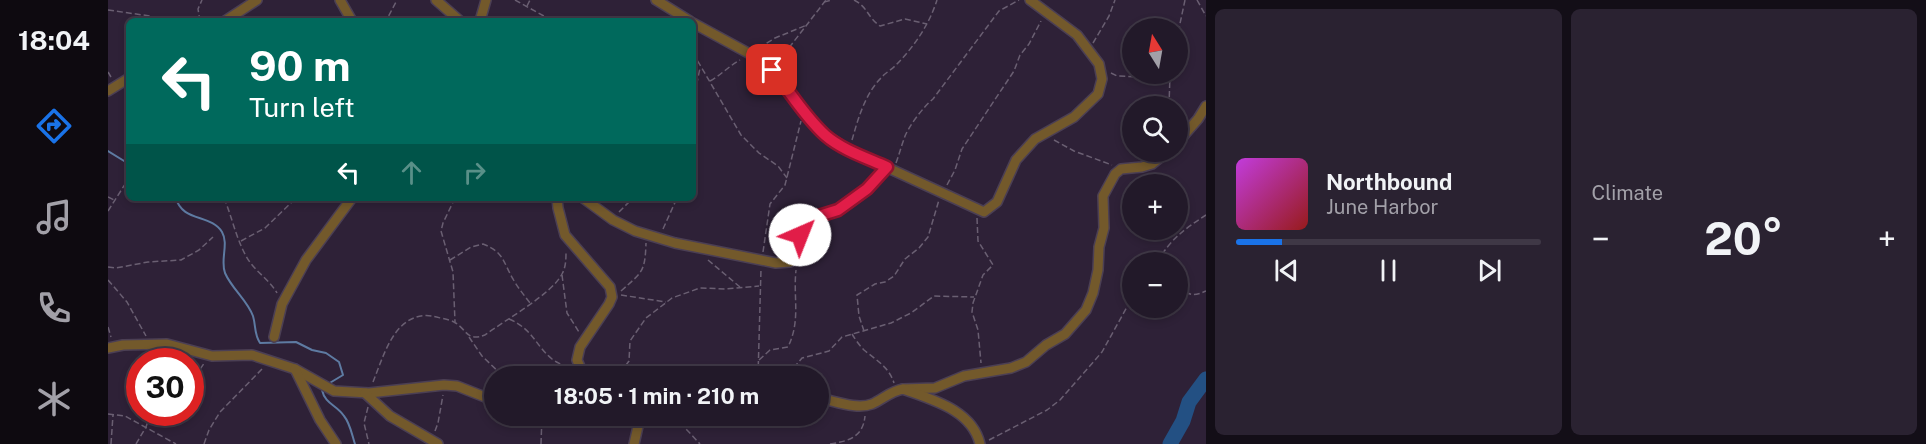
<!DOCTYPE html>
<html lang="en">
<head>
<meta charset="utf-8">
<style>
  body { margin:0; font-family:"Public Sans",sans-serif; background:#2a2231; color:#f1f3f6; height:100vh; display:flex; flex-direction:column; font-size:22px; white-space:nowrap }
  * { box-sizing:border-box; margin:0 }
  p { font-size:20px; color:#a2a0a8 }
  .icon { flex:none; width:33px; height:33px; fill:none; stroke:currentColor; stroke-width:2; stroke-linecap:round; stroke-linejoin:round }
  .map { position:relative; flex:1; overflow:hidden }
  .details { display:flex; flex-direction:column; gap:9px; padding:9px; background:#130e17; width:720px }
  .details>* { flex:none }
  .hud { position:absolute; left:18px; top:18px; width:570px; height:183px; border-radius:9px; box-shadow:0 3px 9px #0003,0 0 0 2px #3f3846; background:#00695c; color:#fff; overflow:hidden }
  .needle { width:39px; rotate:349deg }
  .buttons { position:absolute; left:1014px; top:18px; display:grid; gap:12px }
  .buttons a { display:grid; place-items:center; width:66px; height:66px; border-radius:50%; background:#221929; box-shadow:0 3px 9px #0003,0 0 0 2px #3f3846; font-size:30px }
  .speed { position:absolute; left:18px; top:348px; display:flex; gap:12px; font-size:30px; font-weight:700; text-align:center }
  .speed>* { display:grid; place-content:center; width:78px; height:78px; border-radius:50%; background:#221929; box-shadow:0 3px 9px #0003,0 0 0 2px #3f3846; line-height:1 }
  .speed .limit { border:9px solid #d22; background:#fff; color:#111 }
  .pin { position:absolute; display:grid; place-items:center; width:51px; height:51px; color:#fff; margin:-26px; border-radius:12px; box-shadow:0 3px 9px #0006 }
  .me { position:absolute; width:66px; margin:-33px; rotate:44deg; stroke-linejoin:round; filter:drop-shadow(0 0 4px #0008) }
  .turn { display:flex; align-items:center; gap:21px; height:126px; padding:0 24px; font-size:27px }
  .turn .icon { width:78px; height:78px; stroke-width:2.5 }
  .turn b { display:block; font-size:42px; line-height:51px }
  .lanes { display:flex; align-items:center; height:57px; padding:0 24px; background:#0003; justify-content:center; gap:30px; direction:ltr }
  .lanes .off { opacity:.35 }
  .big { font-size:45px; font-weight:700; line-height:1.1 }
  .details .tile { flex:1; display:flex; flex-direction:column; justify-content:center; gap:9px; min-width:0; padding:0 21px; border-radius:9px; background:#2a2231 }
  .song { display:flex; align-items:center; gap:18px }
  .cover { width:72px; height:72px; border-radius:9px; background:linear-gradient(135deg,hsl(290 70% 55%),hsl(0 70% 35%)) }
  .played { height:6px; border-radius:3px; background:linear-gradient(90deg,#1a73e8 15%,#3f3846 15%) }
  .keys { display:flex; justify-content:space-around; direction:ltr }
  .heat { display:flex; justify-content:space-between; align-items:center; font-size:33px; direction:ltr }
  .details .tiles { flex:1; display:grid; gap:9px; grid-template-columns:repeat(2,1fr) }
  .trip { position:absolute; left:376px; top:366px; width:345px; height:60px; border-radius:30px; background:#221929; box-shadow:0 3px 9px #0003,0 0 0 2px #3f3846; font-weight:700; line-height:60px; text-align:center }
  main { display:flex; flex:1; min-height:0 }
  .tab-bar { display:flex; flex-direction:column; width:108px; justify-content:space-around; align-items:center; background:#0e0a10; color:#a2a0a8 }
  .tab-bar .icon { width:42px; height:42px }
  .tab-bar .selected { color:#1a73e8 }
  .tab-bar b { font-size:27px; color:#f1f3f6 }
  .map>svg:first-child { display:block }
</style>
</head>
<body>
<main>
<nav class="tab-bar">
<b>18:04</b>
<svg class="icon selected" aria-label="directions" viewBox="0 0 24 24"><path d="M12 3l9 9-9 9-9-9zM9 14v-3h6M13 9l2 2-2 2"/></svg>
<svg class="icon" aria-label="music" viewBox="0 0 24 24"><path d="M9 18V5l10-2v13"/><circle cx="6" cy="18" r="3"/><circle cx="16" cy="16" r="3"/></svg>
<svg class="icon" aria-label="phone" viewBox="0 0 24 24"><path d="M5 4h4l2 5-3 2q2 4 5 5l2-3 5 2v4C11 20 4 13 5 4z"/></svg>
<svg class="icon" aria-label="climate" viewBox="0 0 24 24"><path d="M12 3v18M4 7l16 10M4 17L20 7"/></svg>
</nav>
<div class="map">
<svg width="1098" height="444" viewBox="0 0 1098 444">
  <rect width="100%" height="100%" fill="#2e2137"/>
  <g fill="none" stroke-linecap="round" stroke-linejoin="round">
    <!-- stream -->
    <g stroke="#5e7ba2" stroke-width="2">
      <polyline points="0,151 21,164"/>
      <path d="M68,198C74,222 103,214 114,232C121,244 112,260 117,273C124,289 139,300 145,316C148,326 146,334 152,343L188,342L204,350L218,353L231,362L235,375L220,384"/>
      <path d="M216,388L214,390C217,404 229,405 236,416C242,423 244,435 247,444"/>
    </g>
    <!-- river -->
    <polyline stroke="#235083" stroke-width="15" points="1062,444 1075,421 1081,402 1098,379"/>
    <!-- minor casing -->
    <g stroke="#4b3f54" stroke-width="12">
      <g id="minor">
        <polyline points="232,0 244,21"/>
        <polyline points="328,0 352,21"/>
        <polyline points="548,0 582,21"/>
        <polyline points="117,21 149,0"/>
        <polyline points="372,21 378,0"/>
        <polyline points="585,23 642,54 664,70 685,95 694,111 719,136 741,150 876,212 889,202 908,160 927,139 966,117 990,94 994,79 991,64 969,35 922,0"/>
        <polyline points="0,91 21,78"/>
        <polyline points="1070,142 1090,119 1098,106"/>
        <polyline points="449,198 450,208 457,235 502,287 504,297 501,304 472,347 469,360 476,376"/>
        <path d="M475,198L505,220L527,231L567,243L668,263L682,262L689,257L693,224C703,215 717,215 729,210C749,201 765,183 779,167"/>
        <polyline points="166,337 174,304 198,260 244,198"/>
        <polyline points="0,348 15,345 59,344 104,356 144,355 187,369 226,391 261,393 336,385 349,386 387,401"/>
        <polyline points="187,369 212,420 228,444"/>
        <polyline points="795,389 827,388 856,376 903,368 918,362 938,345 957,334 978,310 985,293 990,270 991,247 996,228 995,196 1007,174 1013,169 1034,167 1044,164 1059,152"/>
        <polyline points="257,393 282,416 330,444"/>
        <path d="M711,398C727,401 749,410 764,404C775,399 783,391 795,389C825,400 864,410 872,444"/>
        <polyline points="526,444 531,422 531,416"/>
      </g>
    </g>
    <!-- path -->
    <g stroke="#6a5f72" stroke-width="1.5" stroke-dasharray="6 3" stroke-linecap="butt">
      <polyline points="407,0 443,20 452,21"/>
      <path d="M746,0C760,7 759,17 772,26L797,19L819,24"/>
      <polyline points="1089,0 1098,16"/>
      <polyline points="716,2 724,0"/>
      <polyline points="419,6 422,0"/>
      <polyline points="0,10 42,16 57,21"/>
      <polyline points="92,21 90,9 94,0"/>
      <polyline points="274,21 279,19 289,0"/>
      <polyline points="985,43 1001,16 1007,0"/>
      <polyline points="651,48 667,38 699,25"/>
      <polyline points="1070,50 1070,33 1077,0"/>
      <polyline points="585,53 633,135 651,153 670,166 679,178"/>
      <polyline points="670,62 718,0"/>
      <polyline points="0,72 3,77"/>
      <polyline points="1003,73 1009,76 1061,78"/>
      <path d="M602,81C613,75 621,66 632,60"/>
      <polyline points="585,102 592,68"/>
      <polyline points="1061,106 1062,74"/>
      <path d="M744,140C750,119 757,94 773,78C777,73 783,70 787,66C806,47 821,25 829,0"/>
      <polyline points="946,140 966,151 1004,165"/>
      <path d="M788,163C791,155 793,147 796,139C799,128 816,106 825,99L891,11L911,0"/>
      <polyline points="839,185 847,170 854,149 906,71 912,55 921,44 933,21"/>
      <polyline points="0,197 6,200"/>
      <path d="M116,198C124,217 128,238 138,256C146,271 161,279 169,293"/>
      <polyline points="347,198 335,223 333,231 345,272 347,322"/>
      <polyline points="0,211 21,178"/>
      <polyline points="511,212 525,198"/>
      <polyline points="869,218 870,241 885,265 875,275 865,303 864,312 870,330 873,363"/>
      <polyline points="555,229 569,198"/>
      <polyline points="133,241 157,228 188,198"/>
      <polyline points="655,252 662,204 677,185 693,121"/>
      <path d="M342,260L363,247L375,244C396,252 395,262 405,279C410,288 416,295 422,303"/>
      <polyline points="600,260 632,287"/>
      <path d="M1049,262C1063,239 1075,230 1098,215"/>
      <polyline points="0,267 8,268 40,262 73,260 91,250 105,237"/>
      <polyline points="454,275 459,313 471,332"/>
      <polyline points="0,280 19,302 38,336"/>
      <path d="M1070,287C1081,295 1085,297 1098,291"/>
      <path d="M513,291C534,272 537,273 538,243"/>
      <polyline points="513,295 558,302"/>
      <path d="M401,319C426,330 426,344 444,359C451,365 456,363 464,373"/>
      <polyline points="0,327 3,337"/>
      <polyline points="756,331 751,316 749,295 767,284 777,282 786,276 797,259 811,248 820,237 831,200"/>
      <path d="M744,334C747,339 751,345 756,350C768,360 781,367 786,383"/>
      <polyline points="361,337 374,356 395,376"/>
      <path d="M651,360L662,350L680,347C693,320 685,298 688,270"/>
      <polyline points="53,362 56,354"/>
      <polyline points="503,376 515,369 521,361 522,341 538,318 564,298 592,288 618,289 651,286"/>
      <polyline points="650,376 653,269"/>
      <polyline points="661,376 682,372 694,358 721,351 734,337 783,323 803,313 826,296 866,297"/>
      <path d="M265,382C276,355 287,311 324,316C331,318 340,319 346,322C359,329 358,342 377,335C397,320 444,294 454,274C458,267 458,259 458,251"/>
      <polyline points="82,384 97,362"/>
      <polyline points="260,407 256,423 261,444"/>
      <polyline points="0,414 17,416 68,444"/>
      <polyline points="566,416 592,444"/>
      <polyline points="43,417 52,412"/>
      <polyline points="327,431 330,423 335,395"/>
      <polyline points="881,440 939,410 952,400 994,352 1024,298"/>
      <polyline points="3,444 5,415"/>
      <polyline points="28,444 38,427 43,412"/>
      <polyline points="96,444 101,430 112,412 156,367"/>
      <polyline points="433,444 434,416"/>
      <path d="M722,444C741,441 755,437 757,416"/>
    </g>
    <!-- minor -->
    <use href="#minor" stroke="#73592b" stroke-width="9"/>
  </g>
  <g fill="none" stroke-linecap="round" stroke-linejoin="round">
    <!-- route casing -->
    <g stroke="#92132f" stroke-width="15">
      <path id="route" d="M664,70C682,91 696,116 717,135C734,150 759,158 779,167L759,189L730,210L698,220L693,224L692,235"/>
    </g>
    <!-- route -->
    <use href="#route" stroke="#e11d48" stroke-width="10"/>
  </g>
</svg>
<div class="buttons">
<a><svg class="needle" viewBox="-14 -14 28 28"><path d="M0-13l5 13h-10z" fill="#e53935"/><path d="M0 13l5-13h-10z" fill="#a2a0a8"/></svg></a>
<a><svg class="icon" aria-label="search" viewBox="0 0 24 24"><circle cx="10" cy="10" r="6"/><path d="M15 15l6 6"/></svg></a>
<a>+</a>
<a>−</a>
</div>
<div class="speed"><div class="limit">30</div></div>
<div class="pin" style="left:664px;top:70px;background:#d93025"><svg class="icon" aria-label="arrive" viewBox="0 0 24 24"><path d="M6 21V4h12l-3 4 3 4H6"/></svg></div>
<svg class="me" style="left:692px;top:235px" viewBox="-20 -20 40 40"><circle r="19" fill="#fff"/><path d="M0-13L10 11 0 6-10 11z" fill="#e11d48"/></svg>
<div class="trip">18:05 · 1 min · 210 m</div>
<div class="hud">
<div class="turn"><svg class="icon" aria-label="left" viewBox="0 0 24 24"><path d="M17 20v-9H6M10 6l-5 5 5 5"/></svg><div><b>90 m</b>Turn left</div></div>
<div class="lanes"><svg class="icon" aria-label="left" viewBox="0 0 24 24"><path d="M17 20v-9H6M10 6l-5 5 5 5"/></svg><svg class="icon off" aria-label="ahead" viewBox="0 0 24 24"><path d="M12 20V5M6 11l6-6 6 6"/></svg><svg class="icon off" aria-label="right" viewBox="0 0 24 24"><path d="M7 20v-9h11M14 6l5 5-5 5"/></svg></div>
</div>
</div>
<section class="details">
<div class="tiles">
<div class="tile">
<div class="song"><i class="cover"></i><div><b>Northbound</b><p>June Harbor</p></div></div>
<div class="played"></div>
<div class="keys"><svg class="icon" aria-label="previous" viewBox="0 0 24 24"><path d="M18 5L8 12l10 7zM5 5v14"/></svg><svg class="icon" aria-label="pause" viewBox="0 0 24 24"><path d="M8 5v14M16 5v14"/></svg><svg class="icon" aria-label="next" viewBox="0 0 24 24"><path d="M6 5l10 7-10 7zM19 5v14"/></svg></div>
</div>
<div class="tile"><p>Climate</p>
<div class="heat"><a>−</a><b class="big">20°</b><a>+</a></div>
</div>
</div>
</section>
</main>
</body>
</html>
